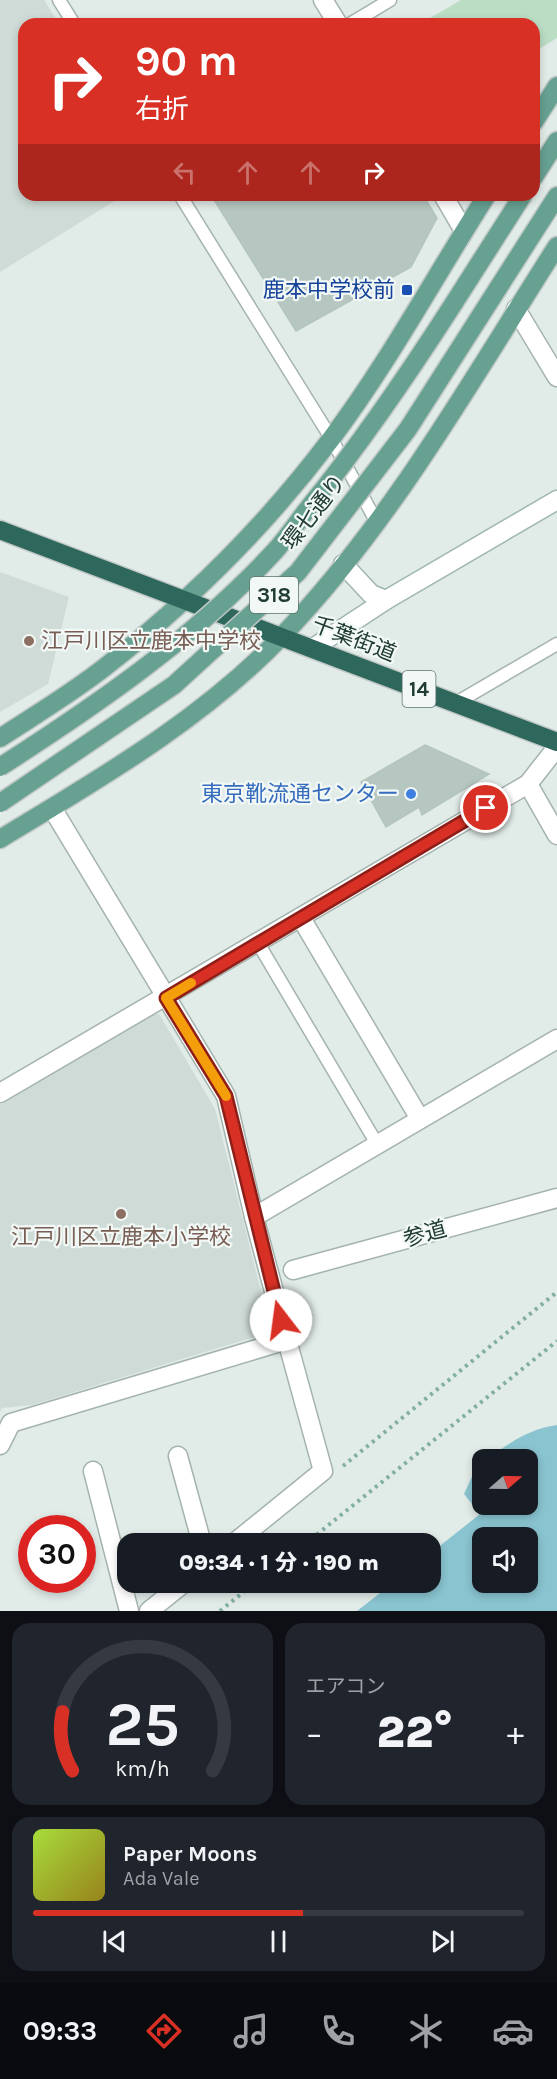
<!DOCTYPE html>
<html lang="ja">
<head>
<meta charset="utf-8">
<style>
  body { margin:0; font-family:Karla,"Noto Sans JP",sans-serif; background:#20242c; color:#f1f3f6; height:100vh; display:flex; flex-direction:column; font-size:22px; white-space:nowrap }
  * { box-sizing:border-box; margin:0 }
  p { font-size:20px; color:#9ea1a6 }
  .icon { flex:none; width:33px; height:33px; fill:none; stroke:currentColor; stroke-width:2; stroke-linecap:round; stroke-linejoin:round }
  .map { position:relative; height:1611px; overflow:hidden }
  .panel { display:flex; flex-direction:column; gap:12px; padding:12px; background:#0d0f14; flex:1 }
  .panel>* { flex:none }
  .banner { position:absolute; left:18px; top:18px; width:522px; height:183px; border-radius:18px; box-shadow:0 3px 9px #0003; background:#d93025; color:#fff; overflow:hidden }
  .needle { width:39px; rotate:70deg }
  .buttons { position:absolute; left:472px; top:1449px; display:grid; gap:12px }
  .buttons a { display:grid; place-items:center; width:66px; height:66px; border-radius:12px; background:#171b24; box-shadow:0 3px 9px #0003; font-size:30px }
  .speed { position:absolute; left:18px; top:1515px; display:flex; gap:12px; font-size:30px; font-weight:700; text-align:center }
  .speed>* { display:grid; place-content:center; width:78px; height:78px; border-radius:50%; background:#171b24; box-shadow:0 3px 9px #0003; line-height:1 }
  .speed .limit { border:9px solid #d22; background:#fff; color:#111 }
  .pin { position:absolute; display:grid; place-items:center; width:51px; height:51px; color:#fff; margin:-26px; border:3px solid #fff; border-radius:50%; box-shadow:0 2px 6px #0007 }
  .me { position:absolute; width:66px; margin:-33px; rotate:345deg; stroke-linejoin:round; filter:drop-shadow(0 0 4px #0008) }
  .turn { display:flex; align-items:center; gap:21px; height:126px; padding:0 18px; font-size:27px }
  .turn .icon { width:78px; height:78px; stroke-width:2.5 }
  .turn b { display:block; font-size:42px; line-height:51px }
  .lanes { display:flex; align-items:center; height:57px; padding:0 18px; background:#0003; justify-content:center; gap:30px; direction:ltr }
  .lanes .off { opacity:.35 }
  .big { font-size:45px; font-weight:800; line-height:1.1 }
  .panel .tile { flex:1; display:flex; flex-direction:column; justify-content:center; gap:9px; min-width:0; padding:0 21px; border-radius:18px; background:#20242c }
  .panel .dial { align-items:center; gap:0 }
  .dial svg { height:156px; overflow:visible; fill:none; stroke:#363941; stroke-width:7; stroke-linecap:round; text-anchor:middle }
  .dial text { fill:#f1f3f6; stroke:none }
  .song { display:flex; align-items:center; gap:18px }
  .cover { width:72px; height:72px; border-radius:9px; background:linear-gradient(135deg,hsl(80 70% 55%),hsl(50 70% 35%)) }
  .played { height:6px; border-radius:3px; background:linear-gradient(90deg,#d93025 55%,#363941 55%) }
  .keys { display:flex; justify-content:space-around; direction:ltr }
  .heat { display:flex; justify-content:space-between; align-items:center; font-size:33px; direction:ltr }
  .panel .tiles { flex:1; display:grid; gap:12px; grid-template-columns:1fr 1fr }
  .tile:last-child { grid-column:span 2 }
  .trip { position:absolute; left:117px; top:1533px; width:324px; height:60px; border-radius:18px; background:#171b24; box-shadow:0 3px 9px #0003; font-weight:800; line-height:60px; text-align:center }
  .menu { display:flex; height:96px; justify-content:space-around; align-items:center; background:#090b0e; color:#9ea1a6 }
  .menu .icon { width:42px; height:42px }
  .menu .active { color:#d93025 }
  .menu b { font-size:27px; color:#f1f3f6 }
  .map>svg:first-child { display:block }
</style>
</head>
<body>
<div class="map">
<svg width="557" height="1611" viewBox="0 0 557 1611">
  <rect width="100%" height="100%" fill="#e1ebe7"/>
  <!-- built -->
  <g fill="#cfdbd6">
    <polygon points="0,0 44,0 59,24 24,24 24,195 124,195 0,272"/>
    <polygon points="0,572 69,597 48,684 0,712"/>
    <polygon points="159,1014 215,1109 268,1319 254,1337 32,1405 2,1408 0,1412 0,1105 152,1015"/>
  </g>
  <!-- green -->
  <polygon fill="#baddc4" points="461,0 557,0 557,38 534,52 534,24 420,24"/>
  <!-- water -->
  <path fill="#89c4d0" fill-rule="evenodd" d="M557,1425V1611H357L393,1583L430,1582L431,1553L480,1514L464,1494L476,1468L483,1463V1504H528V1460L487,1459C509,1443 529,1429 557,1425ZM483,1538H528V1582H483Z"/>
  <!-- building -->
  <g fill="#b6c6c0" stroke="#b3c5be" stroke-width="1.5">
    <polygon points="211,195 423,195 437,218 411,267 296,331"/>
    <polygon points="425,745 489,774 422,815 419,807 386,827 361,782"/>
  </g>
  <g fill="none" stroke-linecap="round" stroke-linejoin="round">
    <!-- lane casing -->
    <g stroke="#a4b3ae" stroke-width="15">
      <g id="lane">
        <polyline points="59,0 74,24"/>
        <polyline points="350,24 390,0"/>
        <polyline points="180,195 331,438 376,521"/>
        <polyline points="456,703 557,644"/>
        <polyline points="258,943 377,1144"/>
      </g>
    </g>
    <!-- street casing -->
    <g stroke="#a4b3ae" stroke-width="21">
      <g id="street">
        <polyline points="323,0 338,24"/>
        <polyline points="443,195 464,231"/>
        <polyline points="516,309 557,377"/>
        <polyline points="528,784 557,835"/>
        <polyline points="301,918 420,1119"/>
        <polyline points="0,1093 528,784 557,747"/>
        <polyline points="254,1217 557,1039"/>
        <polyline points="293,1270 557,1198"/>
        <polyline points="0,1445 11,1423 287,1340 254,1217 226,1096 52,808"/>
        <polyline points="178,1456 202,1544"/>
        <polyline points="93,1471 129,1611"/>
        <polyline points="233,1544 323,1471 287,1340"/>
        <polyline points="149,1611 185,1582"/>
      </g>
    </g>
    <!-- secondary casing -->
    <g stroke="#9fb7af" stroke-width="21">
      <g id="secondary">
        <polyline points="343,564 371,594 386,600 557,500"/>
        <polyline points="313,648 386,600"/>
      </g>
    </g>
    <!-- primary casing -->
    <g stroke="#c1c8c6" stroke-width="21">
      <g id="primary">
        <polyline points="534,122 557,86"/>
        <polyline points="534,177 557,141"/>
        <polyline points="454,303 523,195"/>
        <polyline points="479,318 557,196"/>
        <path d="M0,738C35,715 72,693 105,667C189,602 267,524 331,439C389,362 435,276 487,195"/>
        <path d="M0,839C99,779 202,720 283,635C393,520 472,379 557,246"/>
      </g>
    </g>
    <!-- highway casing -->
    <g stroke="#c1c8c6" stroke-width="21">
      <polyline id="highway" points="0,530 557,742"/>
    </g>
    <!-- path -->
    <g stroke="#82afa1" stroke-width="4" stroke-dasharray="3 4.5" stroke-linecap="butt">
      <polyline points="343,1466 557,1292"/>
      <polyline points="305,1544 557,1341"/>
      <polyline points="220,1611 256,1582"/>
    </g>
    <!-- lane -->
    <use href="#lane" stroke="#fff" stroke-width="12"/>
    <!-- street -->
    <use href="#street" stroke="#fff" stroke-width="18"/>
    <!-- secondary -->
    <use href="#secondary" stroke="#fff" stroke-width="18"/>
    <!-- primary -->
    <use href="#primary" stroke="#66a192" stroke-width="18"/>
    <!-- highway -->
    <use href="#highway" stroke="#2e685d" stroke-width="18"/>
    <!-- primary-bridge casing -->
    <g stroke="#c1c8c6" stroke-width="21" stroke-linecap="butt">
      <g id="primary-bridge">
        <path d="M0,767C98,704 194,638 274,552C287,538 298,521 310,506C363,441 409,373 454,303"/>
        <polyline points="0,803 174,685 298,572 408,429 479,318"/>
      </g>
    </g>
    <!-- primary-bridge -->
    <use href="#primary-bridge" stroke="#66a192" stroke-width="18"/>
  </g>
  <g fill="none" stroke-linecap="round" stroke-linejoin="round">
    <!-- route casing -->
    <g stroke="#8d1f18" stroke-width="15">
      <polyline id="route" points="281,1320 226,1096 166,998 486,808"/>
    </g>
    <!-- route -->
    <use href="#route" stroke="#d93025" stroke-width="10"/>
    <!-- slow -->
    <polyline stroke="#f59e0b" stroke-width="10" points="191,983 166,998 226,1096"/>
  </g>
  <!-- markers -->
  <rect fill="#1a4fb4" stroke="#f1f8f5" stroke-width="2" x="401" y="284" width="12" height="12" rx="3"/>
  <g fill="#8d6e63" stroke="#f1f8f5" stroke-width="2">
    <circle cx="29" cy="641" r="6"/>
    <circle cx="121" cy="1214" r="6"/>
  </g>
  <circle fill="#3f7fe0" stroke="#f1f8f5" stroke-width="2" cx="411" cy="794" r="6"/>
  <g text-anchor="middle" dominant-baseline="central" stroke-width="4.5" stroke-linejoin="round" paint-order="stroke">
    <!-- shield labels -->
    <g fill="#f1f8f5" stroke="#5f746f" stroke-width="1.5">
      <rect x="250" y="577" width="48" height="36" rx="4.5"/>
      <rect x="402.5" y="671" width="33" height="36" rx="4.5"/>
    </g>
    <g font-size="21" font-weight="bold" fill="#213c35">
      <text x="274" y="595">318</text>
      <text x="419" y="689">14</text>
    </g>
    <!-- transit labels -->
    <g font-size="22" fill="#164399" stroke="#f1f8f5" text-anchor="end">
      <text x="395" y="290">鹿本中学校前</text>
    </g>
    <!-- street labels -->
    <g font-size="22" fill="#213c35" stroke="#f1f8f5">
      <text transform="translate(314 512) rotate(-52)">環七通り</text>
      <text transform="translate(354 639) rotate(21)">千葉街道</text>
      <text transform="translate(425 1234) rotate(-15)">参道</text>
    </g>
    <!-- education labels -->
    <g font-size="22" fill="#785e54" stroke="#f1f8f5" text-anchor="start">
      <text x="41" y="641">江戸川区立鹿本中学校</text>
      <text x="121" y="1237" text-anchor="middle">江戸川区立鹿本小学校</text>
    </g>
    <!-- shop labels -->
    <g font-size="22" fill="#366cbe" stroke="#f1f8f5" text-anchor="end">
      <text x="399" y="794">東京靴流通センター</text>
    </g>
  </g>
</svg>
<div class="buttons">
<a><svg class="needle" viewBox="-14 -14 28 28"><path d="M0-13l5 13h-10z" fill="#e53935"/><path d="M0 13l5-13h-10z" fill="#9ea1a6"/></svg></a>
<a><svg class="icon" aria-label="sound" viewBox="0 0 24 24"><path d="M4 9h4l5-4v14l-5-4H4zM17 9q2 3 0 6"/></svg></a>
</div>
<div class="speed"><div class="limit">30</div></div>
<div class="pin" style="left:486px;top:808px;background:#d93025"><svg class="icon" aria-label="arrive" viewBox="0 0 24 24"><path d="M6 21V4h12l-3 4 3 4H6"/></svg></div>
<svg class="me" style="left:281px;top:1320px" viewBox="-20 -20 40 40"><circle r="19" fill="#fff"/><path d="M0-13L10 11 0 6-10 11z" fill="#d93025"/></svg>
<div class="trip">09:34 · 1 分 · 190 m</div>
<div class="banner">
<div class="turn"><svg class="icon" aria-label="right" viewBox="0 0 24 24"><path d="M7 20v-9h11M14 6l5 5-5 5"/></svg><div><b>90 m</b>右折</div></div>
<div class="lanes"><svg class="icon off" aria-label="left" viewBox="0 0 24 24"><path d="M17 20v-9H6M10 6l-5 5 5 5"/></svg><svg class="icon off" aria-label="ahead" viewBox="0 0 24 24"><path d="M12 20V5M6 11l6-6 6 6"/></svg><svg class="icon off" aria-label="ahead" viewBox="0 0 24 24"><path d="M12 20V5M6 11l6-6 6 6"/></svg><svg class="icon" aria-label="right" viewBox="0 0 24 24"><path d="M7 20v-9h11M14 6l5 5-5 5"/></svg></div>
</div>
</div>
<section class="panel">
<div class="tiles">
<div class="tile dial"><svg viewBox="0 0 100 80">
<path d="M14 69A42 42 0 1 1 86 69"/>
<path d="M14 69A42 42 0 0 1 9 39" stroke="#d93025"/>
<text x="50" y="56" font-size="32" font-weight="700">25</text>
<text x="50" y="72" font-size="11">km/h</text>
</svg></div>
<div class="tile"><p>エアコン</p>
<div class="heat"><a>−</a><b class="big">22°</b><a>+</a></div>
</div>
<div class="tile">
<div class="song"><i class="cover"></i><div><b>Paper Moons</b><p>Ada Vale</p></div></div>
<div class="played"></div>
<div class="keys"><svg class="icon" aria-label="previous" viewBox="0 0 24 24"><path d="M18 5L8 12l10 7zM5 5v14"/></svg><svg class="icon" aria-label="pause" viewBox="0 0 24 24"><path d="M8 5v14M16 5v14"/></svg><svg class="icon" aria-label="next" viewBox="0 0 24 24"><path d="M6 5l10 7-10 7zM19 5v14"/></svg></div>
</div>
</div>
</section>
<nav class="menu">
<b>09:33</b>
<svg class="icon active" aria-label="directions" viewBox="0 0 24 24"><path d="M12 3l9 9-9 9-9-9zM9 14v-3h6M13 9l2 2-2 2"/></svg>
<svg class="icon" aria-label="music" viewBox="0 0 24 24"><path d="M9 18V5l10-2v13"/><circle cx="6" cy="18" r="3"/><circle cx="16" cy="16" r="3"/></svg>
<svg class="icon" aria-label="phone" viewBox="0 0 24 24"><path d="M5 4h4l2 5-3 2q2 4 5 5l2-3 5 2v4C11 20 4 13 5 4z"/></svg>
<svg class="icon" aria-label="climate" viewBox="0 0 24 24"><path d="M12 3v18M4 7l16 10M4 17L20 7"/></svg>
<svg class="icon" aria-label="car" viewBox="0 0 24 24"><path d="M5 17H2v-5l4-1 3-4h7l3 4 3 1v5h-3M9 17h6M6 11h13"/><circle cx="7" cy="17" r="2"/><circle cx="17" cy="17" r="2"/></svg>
</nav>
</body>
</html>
